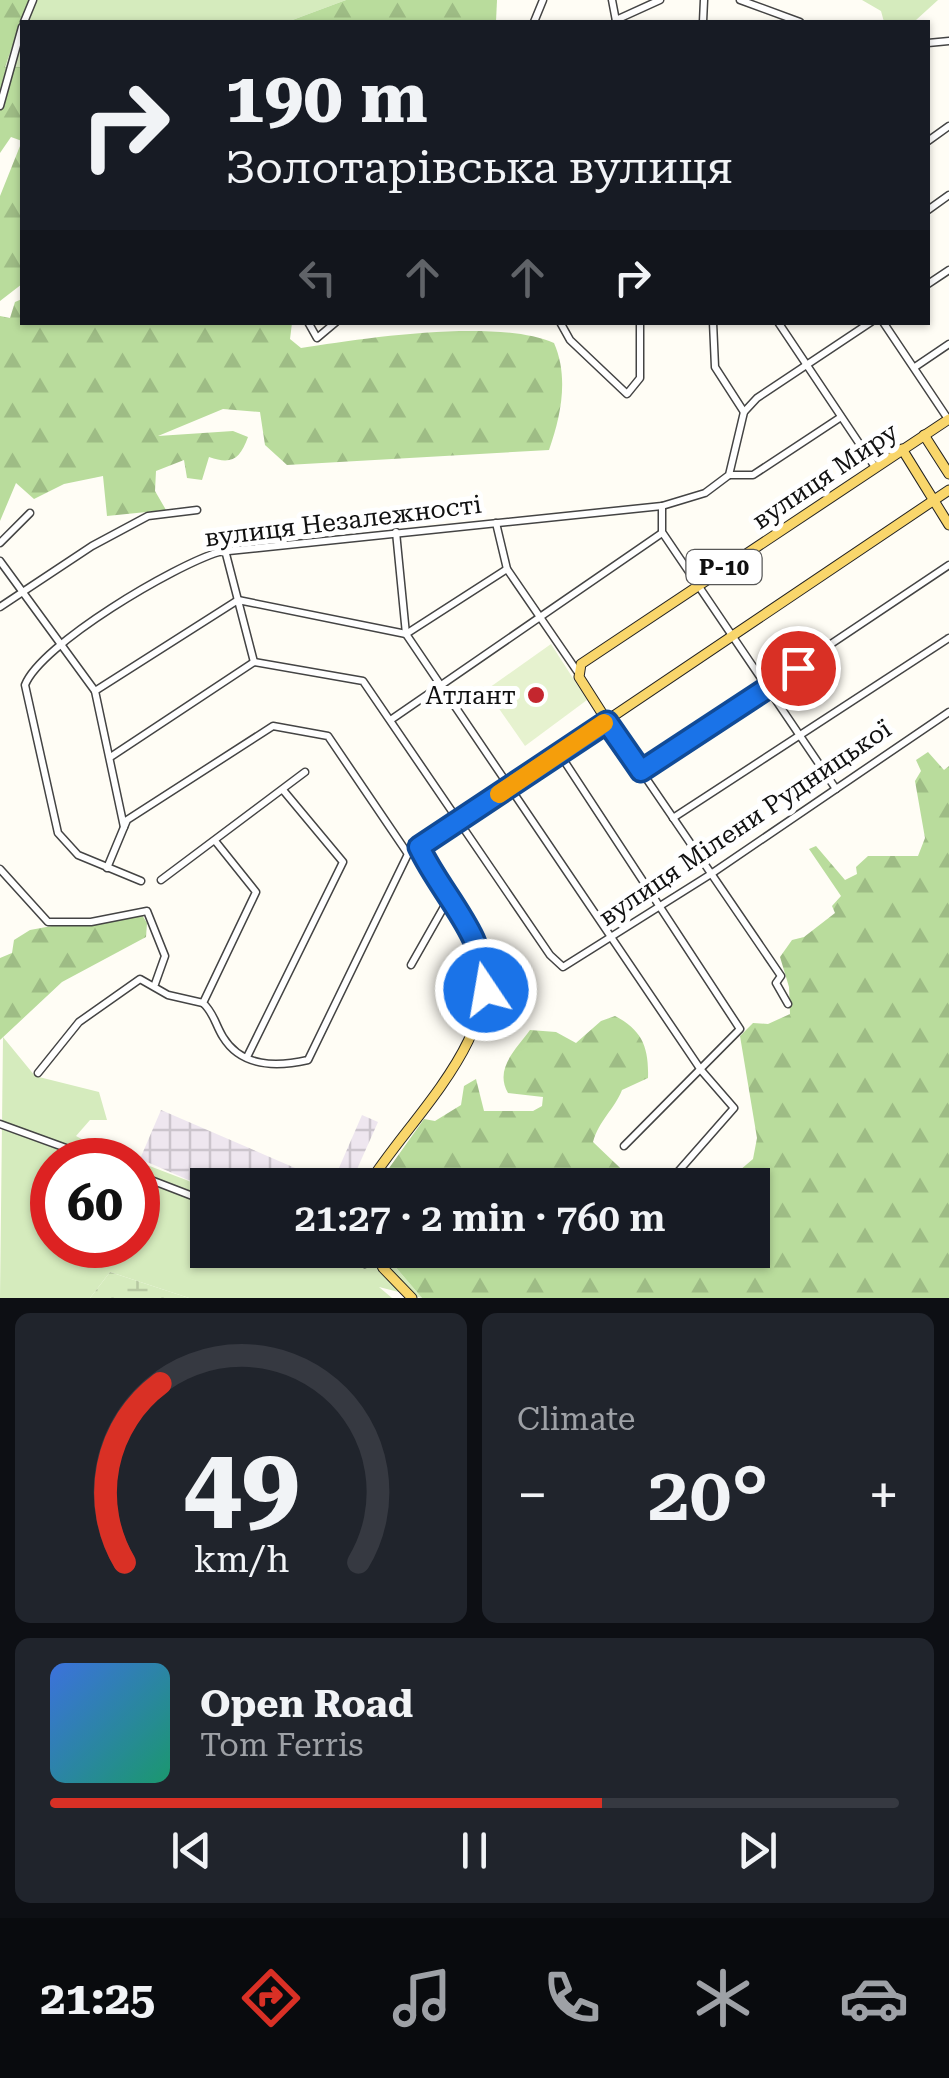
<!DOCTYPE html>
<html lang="en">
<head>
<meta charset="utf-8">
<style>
  body { margin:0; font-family:"Roboto Serif",serif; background:#20242c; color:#f1f3f6; height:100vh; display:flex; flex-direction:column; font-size:38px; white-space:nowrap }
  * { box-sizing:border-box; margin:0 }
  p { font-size:32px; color:#9ea1a6 }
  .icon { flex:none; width:55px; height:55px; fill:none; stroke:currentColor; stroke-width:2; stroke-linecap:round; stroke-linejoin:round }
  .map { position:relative; height:1298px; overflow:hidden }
  .panel { display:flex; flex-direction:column; gap:15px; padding:15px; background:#0d0f14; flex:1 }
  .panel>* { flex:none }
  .hud { position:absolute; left:20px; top:20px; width:910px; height:305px; border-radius:0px; box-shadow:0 2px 8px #0004; background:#171b24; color:#f1f3f6; overflow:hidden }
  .speed { position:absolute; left:30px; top:1138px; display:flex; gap:20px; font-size:50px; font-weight:700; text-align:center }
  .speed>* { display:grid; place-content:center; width:130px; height:130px; border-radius:50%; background:#171b24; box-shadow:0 2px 8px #0004; line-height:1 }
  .speed .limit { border:15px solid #d22; background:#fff; color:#111 }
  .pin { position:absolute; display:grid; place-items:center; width:85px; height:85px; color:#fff; margin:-42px; border:5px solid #fff; border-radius:50%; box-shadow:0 2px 10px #0007 }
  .me { position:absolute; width:110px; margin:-55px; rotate:348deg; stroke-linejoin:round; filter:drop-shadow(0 0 8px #0008) }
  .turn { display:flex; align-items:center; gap:35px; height:210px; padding:0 40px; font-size:45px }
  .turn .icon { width:130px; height:130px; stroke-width:2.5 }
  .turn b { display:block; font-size:70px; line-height:85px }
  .lanes { display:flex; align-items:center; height:95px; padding:0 40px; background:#0003; justify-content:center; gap:50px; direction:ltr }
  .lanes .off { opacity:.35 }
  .big { font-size:75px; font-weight:600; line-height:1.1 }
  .panel .tile { flex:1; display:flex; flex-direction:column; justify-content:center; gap:15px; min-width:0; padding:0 35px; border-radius:15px; background:#20242c }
  .panel .dial { align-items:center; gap:0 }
  .dial svg { height:260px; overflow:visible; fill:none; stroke:#363941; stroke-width:7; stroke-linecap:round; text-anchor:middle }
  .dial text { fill:#f1f3f6; stroke:none }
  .song { display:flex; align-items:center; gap:30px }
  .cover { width:120px; height:120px; border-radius:15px; background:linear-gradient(135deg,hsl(220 70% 55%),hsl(160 70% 35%)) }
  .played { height:10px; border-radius:5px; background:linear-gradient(90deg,#d93025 65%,#363941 65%) }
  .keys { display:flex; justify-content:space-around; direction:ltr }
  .heat { display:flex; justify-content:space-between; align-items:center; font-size:55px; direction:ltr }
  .panel .tiles { flex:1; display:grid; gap:15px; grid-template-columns:1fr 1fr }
  .tile:last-child { grid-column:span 2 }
  .trip { position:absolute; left:190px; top:1168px; width:580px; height:100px; border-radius:0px; background:#171b24; box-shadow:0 2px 8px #0004; font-weight:600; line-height:100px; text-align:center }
  .tab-bar { display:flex; height:160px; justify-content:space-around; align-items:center; background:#090b0e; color:#9ea1a6 }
  .tab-bar .icon { width:70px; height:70px }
  .tab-bar .current { color:#d93025 }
  .tab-bar b { font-size:45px; color:#f1f3f6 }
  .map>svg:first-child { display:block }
</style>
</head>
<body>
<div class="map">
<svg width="949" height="1298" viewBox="0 0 949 1298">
  <defs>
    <pattern id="industrial-grid" width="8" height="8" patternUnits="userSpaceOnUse" patternTransform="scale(2.5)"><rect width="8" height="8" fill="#eee6ef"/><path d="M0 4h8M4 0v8" fill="none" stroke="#cbc4cc"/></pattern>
    <pattern id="forest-firs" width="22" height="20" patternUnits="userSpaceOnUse" patternTransform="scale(2.5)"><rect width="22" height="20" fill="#b9dc9c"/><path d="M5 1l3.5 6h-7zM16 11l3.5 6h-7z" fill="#9ebc85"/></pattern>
    <pattern id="wetland-marsh" width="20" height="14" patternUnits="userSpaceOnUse" patternTransform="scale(2.5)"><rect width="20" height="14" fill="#d5ebbd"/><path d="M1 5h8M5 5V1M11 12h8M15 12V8" fill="none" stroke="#b6c8a1"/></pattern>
  </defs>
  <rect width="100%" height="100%" fill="#fffdf5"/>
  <!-- industrial -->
  <polygon fill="url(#industrial-grid)" points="161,1110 332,1184 362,1115 378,1122 350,1185 207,1188 140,1159"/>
  <!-- grass -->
  <g fill="#d5ebbd" fill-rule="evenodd">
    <polygon points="29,0 346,0 287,22 22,22 22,67 5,68"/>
    <polygon points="862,0 938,0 916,20 884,22 881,11"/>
    <path d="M3,1037L35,1076L99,1092L107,1120H90L76,1136L93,1145L106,1139L113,1152L207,1188L208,1250H381L422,1298L379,1287L392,1298H189L110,1272L90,1298H0ZM52,1160H138V1245H52Z"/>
  </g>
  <!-- forest -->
  <g fill="url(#forest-firs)">
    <polygon points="0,0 29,0 5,67 22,67 22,284 0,301 0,196 22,141 11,137 0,153"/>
    <polygon points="346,0 497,0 496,22 287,22"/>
    <path d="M22,299V322L292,323L290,339L301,348C365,338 495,318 554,343C569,377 561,416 549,450L287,465L265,445L260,412L223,409L158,436L233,431L248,437C240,459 232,465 209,457L202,480L187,478L184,460L156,471L155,491L166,510L107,516L103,476L64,484L34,499L16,483L0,521V316L10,318L15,302Z"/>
    <polygon points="928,752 944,770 949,766 949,1298 422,1298 381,1250 752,1250 752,1185 680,1185 721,1172 733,1176 753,1159 757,1138 740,1036 753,1023 768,1024 790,1014 789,987 780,957 792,940 804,937 835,913 832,906 841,896 809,849 816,846 845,880 857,874 856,867 868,856 918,856 925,838 915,781 921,771 916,760"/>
    <polygon points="139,910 147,923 146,937 62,982 0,1040 0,958 12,953 14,940 30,930"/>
    <path d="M615,1016C642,1030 649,1047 648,1078L622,1090C614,1110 599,1120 593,1142L638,1185H377L424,1119L435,1121L461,1105L464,1086L476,1079L484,1111H533L542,1106L543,1097L508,1093C494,1069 516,1049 530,1030L556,1032L576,1043L601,1021Z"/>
  </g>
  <!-- wetland -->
  <polygon fill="url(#wetland-marsh)" points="110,1272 189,1298 90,1298"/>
  <!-- pitch -->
  <polygon fill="#e6f2cf" points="551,644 587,700 525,746 486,690"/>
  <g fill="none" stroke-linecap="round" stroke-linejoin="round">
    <!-- minor casing -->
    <g stroke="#444" stroke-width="9">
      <g id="minor">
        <polyline points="612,0 616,21"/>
        <polyline points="740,0 800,22"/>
        <polyline points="616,20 660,0"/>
        <polyline points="24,22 33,0"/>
        <polyline points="534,22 543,0"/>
        <polyline points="703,22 704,0"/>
        <polyline points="928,43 949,41"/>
        <polyline points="0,106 22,27"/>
        <polyline points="928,141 949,126"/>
        <polyline points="928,210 949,195"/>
        <polyline points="928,284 949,270"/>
        <polyline points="308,322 317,338 336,322"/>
        <polyline points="560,322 570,340 627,394 640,378 640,322"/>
        <polyline points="713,322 715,367 744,412"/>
        <polyline points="778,322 875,467"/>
        <polyline points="883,322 948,419"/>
        <polyline points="915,367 949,344"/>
        <polyline points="730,475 753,475 841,417"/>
        <polyline points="662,506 662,532 836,789"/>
        <polyline points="496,523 507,569 577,671"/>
        <polyline points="396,532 406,634 701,1070 734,1108 676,1174"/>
        <polyline points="0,543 30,513"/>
        <polyline points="226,554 254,662"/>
        <polyline points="0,561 95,691"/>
        <polyline points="0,607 92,546 148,516 197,510"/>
        <polyline points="254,662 363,681 550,955 563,967 711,874 949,712"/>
        <polyline points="392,719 662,533"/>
        <polyline points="607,721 781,976 776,983 788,1004"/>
        <polyline points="559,753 740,1029 624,1146"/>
        <polyline points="112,756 254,662"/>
        <polyline points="641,771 949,565"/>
        <polyline points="673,818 949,638"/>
        <polyline points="124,827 95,691 238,600 406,634 507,569"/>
        <path d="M216,842L256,892L203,1003C214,1013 215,1024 223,1037C242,1068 277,1067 308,1060L408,854L419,847"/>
        <polyline points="107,868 127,820 273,726 328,736 408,854"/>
        <polyline points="0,869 48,922 91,922 147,911 165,956 155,984"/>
        <polyline points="161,880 305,772"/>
        <path d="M141,881L78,855L58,833L25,685C41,644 175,565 219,552L662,506L705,493L729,475L744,412L757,398L871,322"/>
        <polyline points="411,965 449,898"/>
        <polyline points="247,1057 343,862 283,790"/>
        <polyline points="38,1073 79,1022 140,979 168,995 203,1003"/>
        <polyline points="0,1124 99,1160"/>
        <polyline points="138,1175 208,1202"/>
        <polyline points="322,1250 365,1264 378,1258"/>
      </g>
    </g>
    <!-- major casing -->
    <g stroke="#222" stroke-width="11">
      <g id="major">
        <polyline points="924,435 949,474"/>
        <polyline points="902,449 949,525"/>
        <polyline points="607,721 579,677 581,664 949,419"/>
        <path d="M368,1185C409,1118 511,1030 477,946C463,910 435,882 419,847L949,490"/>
        <polyline points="374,1250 383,1268 412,1298"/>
      </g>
    </g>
    <!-- minor -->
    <use href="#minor" stroke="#fff" stroke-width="6"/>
    <!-- major -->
    <use href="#major" stroke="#f9d66b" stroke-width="9"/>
  </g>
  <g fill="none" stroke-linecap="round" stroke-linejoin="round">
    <!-- route casing -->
    <g stroke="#114b97" stroke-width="25">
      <path id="route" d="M486,990C485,933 442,896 419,847L607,722L641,771L798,668"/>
    </g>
    <!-- route -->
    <use href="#route" stroke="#1a73e8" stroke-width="18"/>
    <!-- slow -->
    <polyline stroke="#f59e0b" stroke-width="18" points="499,794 604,723"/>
  </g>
  <!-- markers -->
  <circle fill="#c4262e" stroke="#fff" stroke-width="4" cx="536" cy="695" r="10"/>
  <g text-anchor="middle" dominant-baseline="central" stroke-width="10" stroke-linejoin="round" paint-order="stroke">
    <!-- shield labels -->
    <rect fill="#fff" stroke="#585858" stroke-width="2.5" x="686.5" y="550" width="75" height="34" rx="8"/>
    <g font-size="22" font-weight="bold" fill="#111">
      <text x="724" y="567">Р-10</text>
    </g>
    <!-- street labels -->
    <g font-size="25" fill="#111" stroke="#fff">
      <text transform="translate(825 476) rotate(-34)">вулиця Миру</text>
      <text transform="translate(343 521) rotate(-7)">вулиця Незалежності</text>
      <text transform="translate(745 823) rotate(-34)">вулиця Мілени Рудницької</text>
    </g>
    <!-- poi labels -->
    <g font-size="25" fill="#111" stroke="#fff" text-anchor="end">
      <text x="516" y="695">Атлант</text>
    </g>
  </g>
</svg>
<div class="speed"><div class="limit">60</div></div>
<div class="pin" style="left:798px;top:668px;background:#d93025"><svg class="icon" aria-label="arrive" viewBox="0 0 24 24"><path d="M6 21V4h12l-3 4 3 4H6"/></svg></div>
<svg class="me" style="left:486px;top:990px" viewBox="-20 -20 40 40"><circle r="17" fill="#1a73e8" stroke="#fff" stroke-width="3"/><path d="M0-11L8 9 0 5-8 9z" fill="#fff"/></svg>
<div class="trip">21:27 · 2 min · 760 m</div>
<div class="hud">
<div class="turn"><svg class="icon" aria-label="right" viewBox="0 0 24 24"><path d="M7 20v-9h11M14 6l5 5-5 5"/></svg><div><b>190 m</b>Золотарівська вулиця</div></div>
<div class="lanes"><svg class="icon off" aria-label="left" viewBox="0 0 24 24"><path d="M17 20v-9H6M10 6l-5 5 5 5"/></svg><svg class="icon off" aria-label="ahead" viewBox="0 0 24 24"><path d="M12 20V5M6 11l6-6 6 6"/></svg><svg class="icon off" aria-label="ahead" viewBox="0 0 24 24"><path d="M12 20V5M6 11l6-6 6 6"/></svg><svg class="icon" aria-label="right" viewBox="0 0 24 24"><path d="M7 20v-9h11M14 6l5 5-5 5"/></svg></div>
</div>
</div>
<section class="panel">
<div class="tiles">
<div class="tile dial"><svg viewBox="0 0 100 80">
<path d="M14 69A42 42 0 1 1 86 69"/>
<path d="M14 69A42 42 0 0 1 25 14" stroke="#d93025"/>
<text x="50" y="56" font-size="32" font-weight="700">49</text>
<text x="50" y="72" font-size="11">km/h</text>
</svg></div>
<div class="tile"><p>Climate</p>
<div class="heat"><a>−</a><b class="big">20°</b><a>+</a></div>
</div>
<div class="tile">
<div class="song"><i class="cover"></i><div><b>Open Road</b><p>Tom Ferris</p></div></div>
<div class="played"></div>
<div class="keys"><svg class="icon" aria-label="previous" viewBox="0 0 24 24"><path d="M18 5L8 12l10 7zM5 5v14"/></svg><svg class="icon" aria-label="pause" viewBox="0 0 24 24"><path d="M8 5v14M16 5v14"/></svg><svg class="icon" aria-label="next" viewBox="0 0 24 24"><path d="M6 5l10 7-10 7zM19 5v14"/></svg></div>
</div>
</div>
</section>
<nav class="tab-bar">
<b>21:25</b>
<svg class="icon current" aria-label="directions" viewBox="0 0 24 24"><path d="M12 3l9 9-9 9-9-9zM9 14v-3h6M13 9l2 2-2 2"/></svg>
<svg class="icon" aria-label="music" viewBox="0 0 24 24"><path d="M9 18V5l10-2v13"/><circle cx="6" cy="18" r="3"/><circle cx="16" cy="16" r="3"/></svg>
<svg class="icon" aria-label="phone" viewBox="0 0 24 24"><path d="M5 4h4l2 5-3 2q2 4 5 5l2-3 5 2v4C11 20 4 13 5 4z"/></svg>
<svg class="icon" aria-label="climate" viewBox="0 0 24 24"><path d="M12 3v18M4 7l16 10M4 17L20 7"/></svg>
<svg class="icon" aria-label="car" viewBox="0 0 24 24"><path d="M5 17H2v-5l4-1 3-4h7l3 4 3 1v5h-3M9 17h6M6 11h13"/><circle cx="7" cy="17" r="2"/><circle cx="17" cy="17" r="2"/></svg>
</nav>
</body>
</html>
